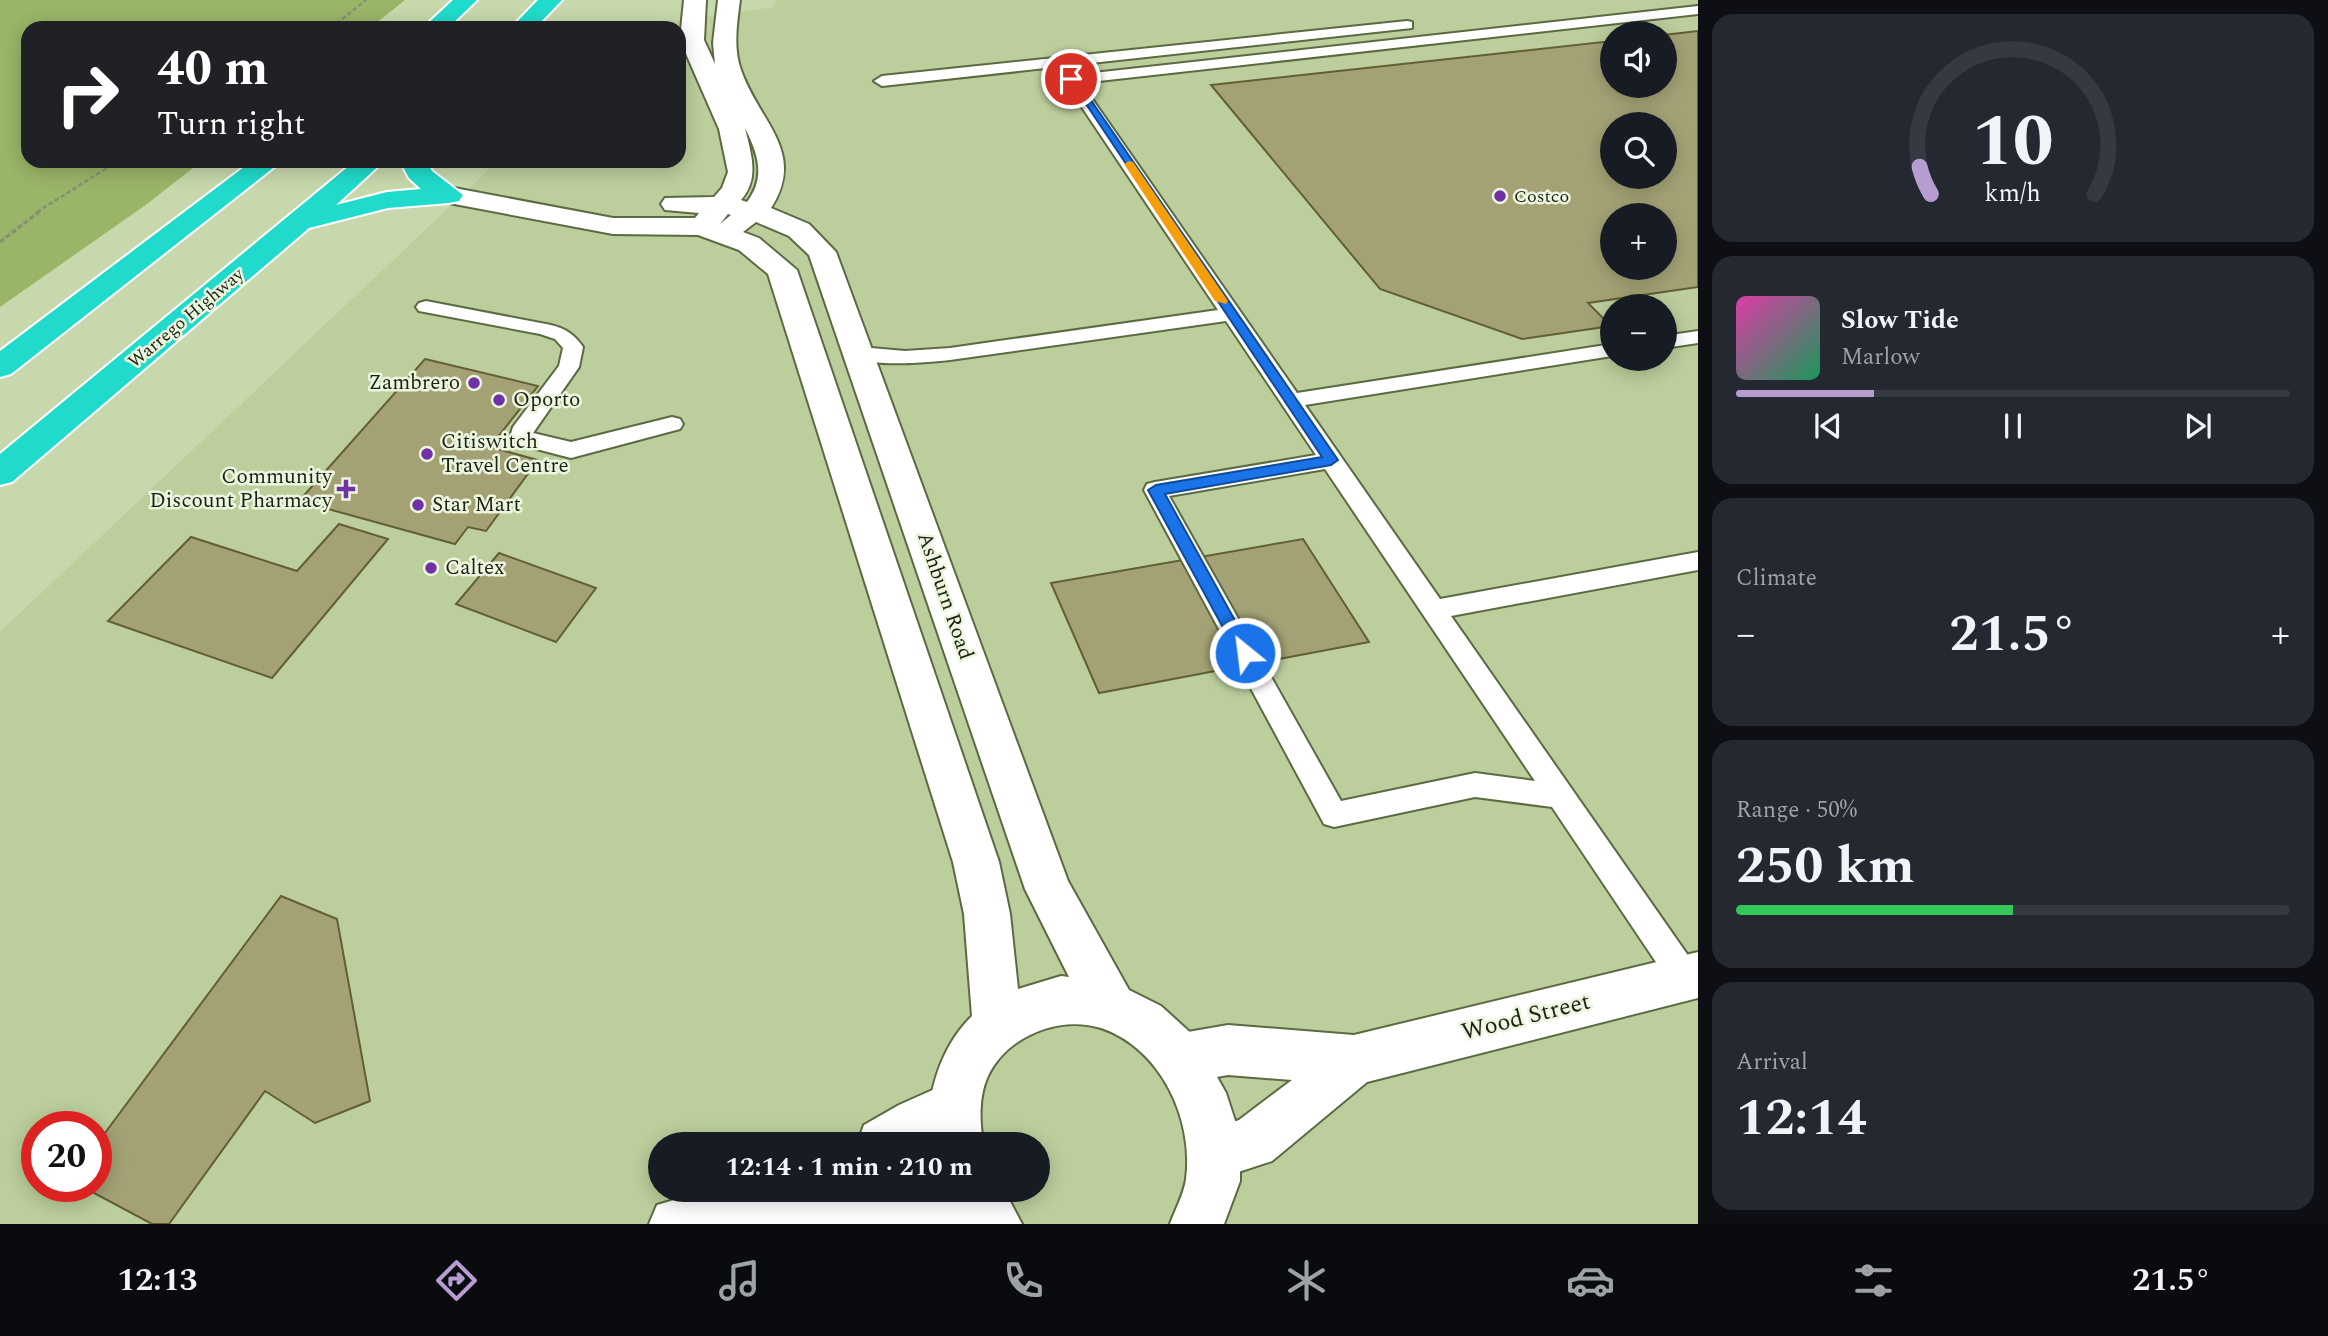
<!DOCTYPE html>
<html lang="en">
<head>
<meta charset="utf-8">
<style>
  body { margin:0; font-family:Spectral,serif; background:#242831; color:#f1f3f6; height:100vh; display:flex; flex-direction:column; font-size:26px; white-space:nowrap }
  * { box-sizing:border-box; margin:0 }
  p { font-size:23px; color:#9ea1a6 }
  .icon { flex:none; width:38px; height:38px; fill:none; stroke:currentColor; stroke-width:2; stroke-linecap:round; stroke-linejoin:round }
  .map { position:relative; flex:1; overflow:hidden }
  .sheet { display:flex; flex-direction:column; gap:14px; padding:14px; background:#0d0f14; width:630px }
  .sheet>* { flex:none }
  .guide { position:absolute; left:21px; top:21px; width:665px; height:147px; border-radius:21px; box-shadow:0 4px 18px #0003; background:#202124; color:#fff; overflow:hidden }
  .controls { position:absolute; left:1600px; top:21px; display:grid; gap:14px }
  .controls a { display:grid; place-items:center; width:77px; height:77px; border-radius:50%; background:#171b24; box-shadow:0 4px 18px #0003; font-size:35px }
  .speed { position:absolute; left:21px; top:1111px; display:flex; gap:14px; font-size:35px; font-weight:700; text-align:center }
  .speed>* { display:grid; place-content:center; width:91px; height:91px; border-radius:50%; background:#171b24; box-shadow:0 4px 18px #0003; line-height:1 }
  .speed .limit { border:10px solid #d22; background:#fff; color:#111 }
  .pin { position:absolute; display:grid; place-items:center; width:60px; height:60px; color:#fff; margin:-30px; border:4px solid #fff; border-radius:50%; box-shadow:0 2px 7px #0007 }
  .me { position:absolute; width:77px; margin:-38px; rotate:331deg; stroke-linejoin:round; filter:drop-shadow(0 0 5px #0008) }
  .turn { display:flex; align-items:center; gap:24px; height:147px; padding:0 21px; font-size:32px }
  .turn .icon { width:91px; height:91px; stroke-width:2.5 }
  .turn b { display:block; font-size:49px; line-height:60px }
  .big { font-size:52px; font-weight:700; line-height:1.1 }
  .sheet .widget { flex:1; display:flex; flex-direction:column; justify-content:center; gap:10px; min-width:0; padding:0 24px; border-radius:21px; background:#242831 }
  .sheet .dial { align-items:center; gap:0 }
  .dial svg { height:182px; overflow:visible; fill:none; stroke:#363941; stroke-width:7; stroke-linecap:round; text-anchor:middle }
  .dial text { fill:#f1f3f6; stroke:none }
  .song { display:flex; align-items:center; gap:21px }
  .cover { width:84px; height:84px; border-radius:10px; background:linear-gradient(135deg,hsl(320 70% 55%),hsl(150 70% 35%)) }
  .played { height:7px; border-radius:4px; background:linear-gradient(90deg,#b79cd2 25%,#363941 25%) }
  .keys { display:flex; justify-content:space-around; direction:ltr }
  .heat { display:flex; justify-content:space-between; align-items:center; font-size:38px; direction:ltr }
  .charge { height:10px; border-radius:5px; background:linear-gradient(90deg,#34c759 50%,#363941 0) }
  .trip { position:absolute; left:648px; top:1132px; width:402px; height:70px; border-radius:35px; background:#171b24; box-shadow:0 4px 18px #0003; font-weight:700; line-height:70px; text-align:center }
  .dock { display:flex; height:112px; justify-content:space-around; align-items:center; background:#090b0e; color:#9ea1a6 }
  .dock .icon { width:49px; height:49px }
  .dock .selected { color:#b79cd2 }
  .dock b { font-size:32px; color:#f1f3f6 }
  main { display:flex; flex:1; min-height:0 }
  .map>svg:first-child { display:block }
</style>
</head>
<body>
<main>
<div class="map">
<svg width="1698" height="1224" viewBox="0 0 1698 1224">
  <rect width="100%" height="100%" fill="#c7d8ac"/>
  <!-- built -->
  <path fill="#bbce9c" fill-rule="evenodd" d="M776,0H1698V1224H0V632L498,161H679V28H639L641,26L774,7ZM1612,33H1664V86H1612ZM1612,124H1664V177H1612ZM1612,215H1664V268H1612ZM1612,306H1664V359H1612ZM37,1127H96V1186H37ZM660,1144H1038V1190H660Z"/>
  <!-- green -->
  <polygon fill="#99b568" points="0,0 405,0 370,28 28,28 28,161 202,161 147,204 0,307"/>
  <!-- building -->
  <g fill="#a4a275" stroke="#625f34" stroke-width="2" fill-rule="evenodd">
    <path d="M1698,31V287L1588,303L1611,326L1522,339L1380,289L1211,85L1612,41V86H1664V35ZM1612,124H1664V177H1612ZM1612,215H1664V268H1612Z"/>
    <polygon points="425,359 538,386 490,447 538,460 486,531 468,527 455,544 299,501"/>
    <polygon points="339,524 388,539 272,678 108,621 191,537 297,571"/>
    <polygon points="1303,539 1369,642 1099,693 1051,583"/>
    <polygon points="499,553 596,588 556,642 456,604"/>
    <polygon points="281,896 337,919 370,1101 315,1123 265,1091 169,1224 152,1224 81,1186 96,1186 96,1145"/>
  </g>
  <g fill="none" stroke-linecap="round" stroke-linejoin="round">
    <!-- service casing -->
    <g stroke="#5c6a43" stroke-width="4">
      <g id="service">
        <path d="M1698,6V14L1081,83L1297,393L1612,344V356L1305,405L1440,599L1698,552V570L1451,616L1696,967V989L1685,993L1674,989L1552,807L1475,797L1334,827L1324,824L1144,490L1147,484L1155,482L1316,455L1226,321L950,360C931,362 861,369 850,353L860,347L905,351L950,348L1218,310L1063,79L1066,76ZM1325,469L1535,781L1475,773L1341,801L1169,496Z"/>
        <polygon points="1407,21 1412,22 1412,28 882,86 874,81 882,76"/>
        <path d="M426,301L551,325C566,329 574,334 583,347L579,367L533,433L571,442L672,417L680,419L683,424L680,429L571,458L517,444L511,434L513,427L559,366L563,348L555,339L540,334L419,311L416,307L419,303Z"/>
        <polygon points="1698,331 1698,343 1664,348 1664,336"/>
      </g>
    </g>
    <!-- minor casing -->
    <g stroke="#5c6a43" stroke-width="4">
      <g id="minor">
        <polygon points="1698,952 1698,998 1367,1082 1272,1161 1217,1179 1198,1172 1191,1153 1198,1134 1239,1120 1292,1080 1228,1075 1182,1083 1164,1076 1157,1058 1164,1040 1182,1033 1228,1025 1354,1035"/>
        <polygon points="955,1080 973,1088 981,1106 973,1124 930,1144 857,1144 864,1125 899,1105"/>
        <polygon points="708,1190 1001,1190 1007,1206 1000,1224 649,1224 657,1205"/>
      </g>
    </g>
    <!-- tertiary casing -->
    <g stroke="#5c6a43" stroke-width="4">
      <g id="tertiary">
        <path d="M684,0H706L704,40L715,64L713,43L718,0H740C737,23 733,48 741,70C759,122 807,152 771,208L809,224L836,252L1068,881L1129,990L1161,1006L1194,1036L1226,1093L1240,1136V1181L1224,1224H1170C1175,1210 1184,1194 1186,1179C1194,1120 1161,1048 1101,1028C1059,1015 1007,1036 988,1076C978,1098 980,1122 983,1144H931C923,1101 940,1047 972,1016L964,914L953,862L768,274L739,250L698,235L613,234L449,203L439,201L435,195L439,189L449,187L613,218H695L699,213L665,210L661,204L665,198L714,197L722,188L728,172L719,129L680,40ZM745,128C758,154 766,177 747,202L741,200C760,178 751,154 745,128ZM728,214L731,215L720,224ZM756,222L789,236L809,255L1025,889L1069,977L1061,976L1018,989L1010,914L999,862L797,270L759,238L743,232Z"/>
        <polygon points="945,1190 1004,1190 1022,1224 963,1224"/>
      </g>
    </g>
    <!-- motorway casing -->
    <g stroke="#fff" stroke-width="4">
      <g id="motorway">
        <polygon points="453,0 477,0 448,28 423,28"/>
        <polygon points="538,0 562,0 535,28 511,28"/>
        <polygon points="252,161 282,161 11,374 0,377 0,351"/>
        <polygon points="355,161 384,161 336,205 387,192 421,189 409,178 400,161 426,161 432,171 463,195 459,201 449,203 388,208 309,228 12,482 0,485 0,454"/>
      </g>
    </g>
    <!-- path-far1 -->
    <g stroke="#859271" stroke-width="2.5" stroke-dasharray="4.5 2.5" stroke-linecap="butt">
      <polyline points="331,28 366,0"/>
      <polyline points="37,212 118,161"/>
    </g>
    <!-- path -->
    <polyline stroke="#859271" stroke-width="3.5" stroke-dasharray="5 2.5" stroke-linecap="butt" points="0,242 40,211"/>
    <!-- service -->
    <use href="#service" fill="#fff" fill-rule="evenodd"/>
    <!-- minor -->
    <use href="#minor" fill="#fff" fill-rule="evenodd"/>
    <!-- tertiary -->
    <use href="#tertiary" fill="#fff" fill-rule="evenodd"/>
    <!-- motorway -->
    <use href="#motorway" fill="#20dbcb" fill-rule="evenodd"/>
  </g>
  <!-- route -->
  <polygon fill="#1a73e8" stroke="#114b97" stroke-width="2" points="1068,77 1075,77 1338,460 1331,465 1165,494 1253,653 1245,659 1239,657 1148,490 1156,485 1322,457"/>
  <!-- slow -->
  <polygon fill="#f59e0b" points="1129,161 1133,162 1228,301 1226,304 1215,301 1124,164"/>
  <!-- markers -->
  <g fill="#7031a6" stroke="#ecf6df" stroke-width="2.5">
    <circle cx="1500" cy="196" r="7"/>
    <circle cx="474" cy="383" r="7"/>
    <circle cx="499" cy="400" r="7"/>
    <circle cx="427" cy="454" r="7"/>
    <path d="M342.5 478.5h7v7h7v7h-7v7h-7v-7h-7v-7h7z"/>
    <circle cx="418" cy="505" r="7"/>
    <circle cx="431" cy="568" r="7"/>
  </g>
  <g text-anchor="middle" dominant-baseline="central" stroke-width="5" stroke-linejoin="round" paint-order="stroke">
    <!-- far-poi labels -->
    <g font-size="18" fill="#1c2212" stroke="#ecf6df" text-anchor="start">
      <text x="1514" y="196">Costco</text>
    </g>
    <!-- far-street labels -->
    <g font-size="18" fill="#1c2212" stroke="#ecf6df">
      <text transform="translate(186 318) rotate(-40)">Warrego Highway</text>
    </g>
    <!-- poi labels -->
    <g font-size="21" fill="#1c2212" stroke="#ecf6df" text-anchor="start">
      <text x="460" y="383" text-anchor="end">Zambrero</text>
      <text x="513" y="400">Oporto</text>
      <text x="441" y="442">Citiswitch<tspan x="441" dy="24">Travel Centre</tspan></text>
      <text x="332" y="477" text-anchor="end">Community<tspan x="332" dy="24">Discount Pharmacy</tspan></text>
      <text x="432" y="505">Star Mart</text>
      <text x="445" y="568">Caltex</text>
    </g>
    <!-- street labels -->
    <g font-size="21" fill="#1c2212" stroke="#ecf6df">
      <text transform="translate(945 596) rotate(71)">Ashburn Road</text>
    </g>
    <!-- near-street labels -->
    <g font-size="24" fill="#1c2212" stroke="#ecf6df">
      <text transform="translate(1526 1017) rotate(-14)">Wood Street</text>
    </g>
  </g>
</svg>
<div class="controls">
<a><svg class="icon" aria-label="sound" viewBox="0 0 24 24"><path d="M4 9h4l5-4v14l-5-4H4zM17 9q2 3 0 6"/></svg></a>
<a><svg class="icon" aria-label="search" viewBox="0 0 24 24"><circle cx="10" cy="10" r="6"/><path d="M15 15l6 6"/></svg></a>
<a>+</a>
<a>−</a>
</div>
<div class="speed"><div class="limit">20</div></div>
<div class="pin" style="left:1071px;top:79px;background:#d93025"><svg class="icon" aria-label="arrive" viewBox="0 0 24 24"><path d="M6 21V4h12l-3 4 3 4H6"/></svg></div>
<svg class="me" style="left:1245px;top:653px" viewBox="-20 -20 40 40"><circle r="17" fill="#1a73e8" stroke="#fff" stroke-width="3"/><path d="M0-11L8 9 0 5-8 9z" fill="#fff"/></svg>
<div class="trip">12:14 · 1 min · 210 m</div>
<div class="guide">
<div class="turn"><svg class="icon" aria-label="right" viewBox="0 0 24 24"><path d="M7 20v-9h11M14 6l5 5-5 5"/></svg><div><b>40 m</b>Turn right</div></div>
</div>
</div>
<section class="sheet">
<div class="widget dial"><svg viewBox="0 0 100 80">
<path d="M14 69A42 42 0 1 1 86 69"/>
<path d="M14 69A42 42 0 0 1 9 57" stroke="#b79cd2"/>
<text x="50" y="56" font-size="32" font-weight="700">10</text>
<text x="50" y="72" font-size="11">km/h</text>
</svg></div>
<div class="widget">
<div class="song"><i class="cover"></i><div><b>Slow Tide</b><p>Marlow</p></div></div>
<div class="played"></div>
<div class="keys"><svg class="icon" aria-label="previous" viewBox="0 0 24 24"><path d="M18 5L8 12l10 7zM5 5v14"/></svg><svg class="icon" aria-label="pause" viewBox="0 0 24 24"><path d="M8 5v14M16 5v14"/></svg><svg class="icon" aria-label="next" viewBox="0 0 24 24"><path d="M6 5l10 7-10 7zM19 5v14"/></svg></div>
</div>
<div class="widget"><p>Climate</p>
<div class="heat"><a>−</a><b class="big">21.5°</b><a>+</a></div>
</div>
<div class="widget"><p>Range · 50%</p><b class="big">250 km</b><div class="charge"></div></div>
<div class="widget"><p>Arrival</p><b class="big">12:14</b></div>
</section>
</main>
<nav class="dock">
<b>12:13</b>
<svg class="icon selected" aria-label="directions" viewBox="0 0 24 24"><path d="M12 3l9 9-9 9-9-9zM9 14v-3h6M13 9l2 2-2 2"/></svg>
<svg class="icon" aria-label="music" viewBox="0 0 24 24"><path d="M9 18V5l10-2v13"/><circle cx="6" cy="18" r="3"/><circle cx="16" cy="16" r="3"/></svg>
<svg class="icon" aria-label="phone" viewBox="0 0 24 24"><path d="M5 4h4l2 5-3 2q2 4 5 5l2-3 5 2v4C11 20 4 13 5 4z"/></svg>
<svg class="icon" aria-label="climate" viewBox="0 0 24 24"><path d="M12 3v18M4 7l16 10M4 17L20 7"/></svg>
<svg class="icon" aria-label="car" viewBox="0 0 24 24"><path d="M5 17H2v-5l4-1 3-4h7l3 4 3 1v5h-3M9 17h6M6 11h13"/><circle cx="7" cy="17" r="2"/><circle cx="17" cy="17" r="2"/></svg>
<svg class="icon" aria-label="filters" viewBox="0 0 24 24"><path d="M4 7h16M4 17h16"/><circle cx="9" cy="7" r="2"/><circle cx="15" cy="17" r="2"/></svg>
<b>21.5°</b>
</nav>
</body>
</html>
